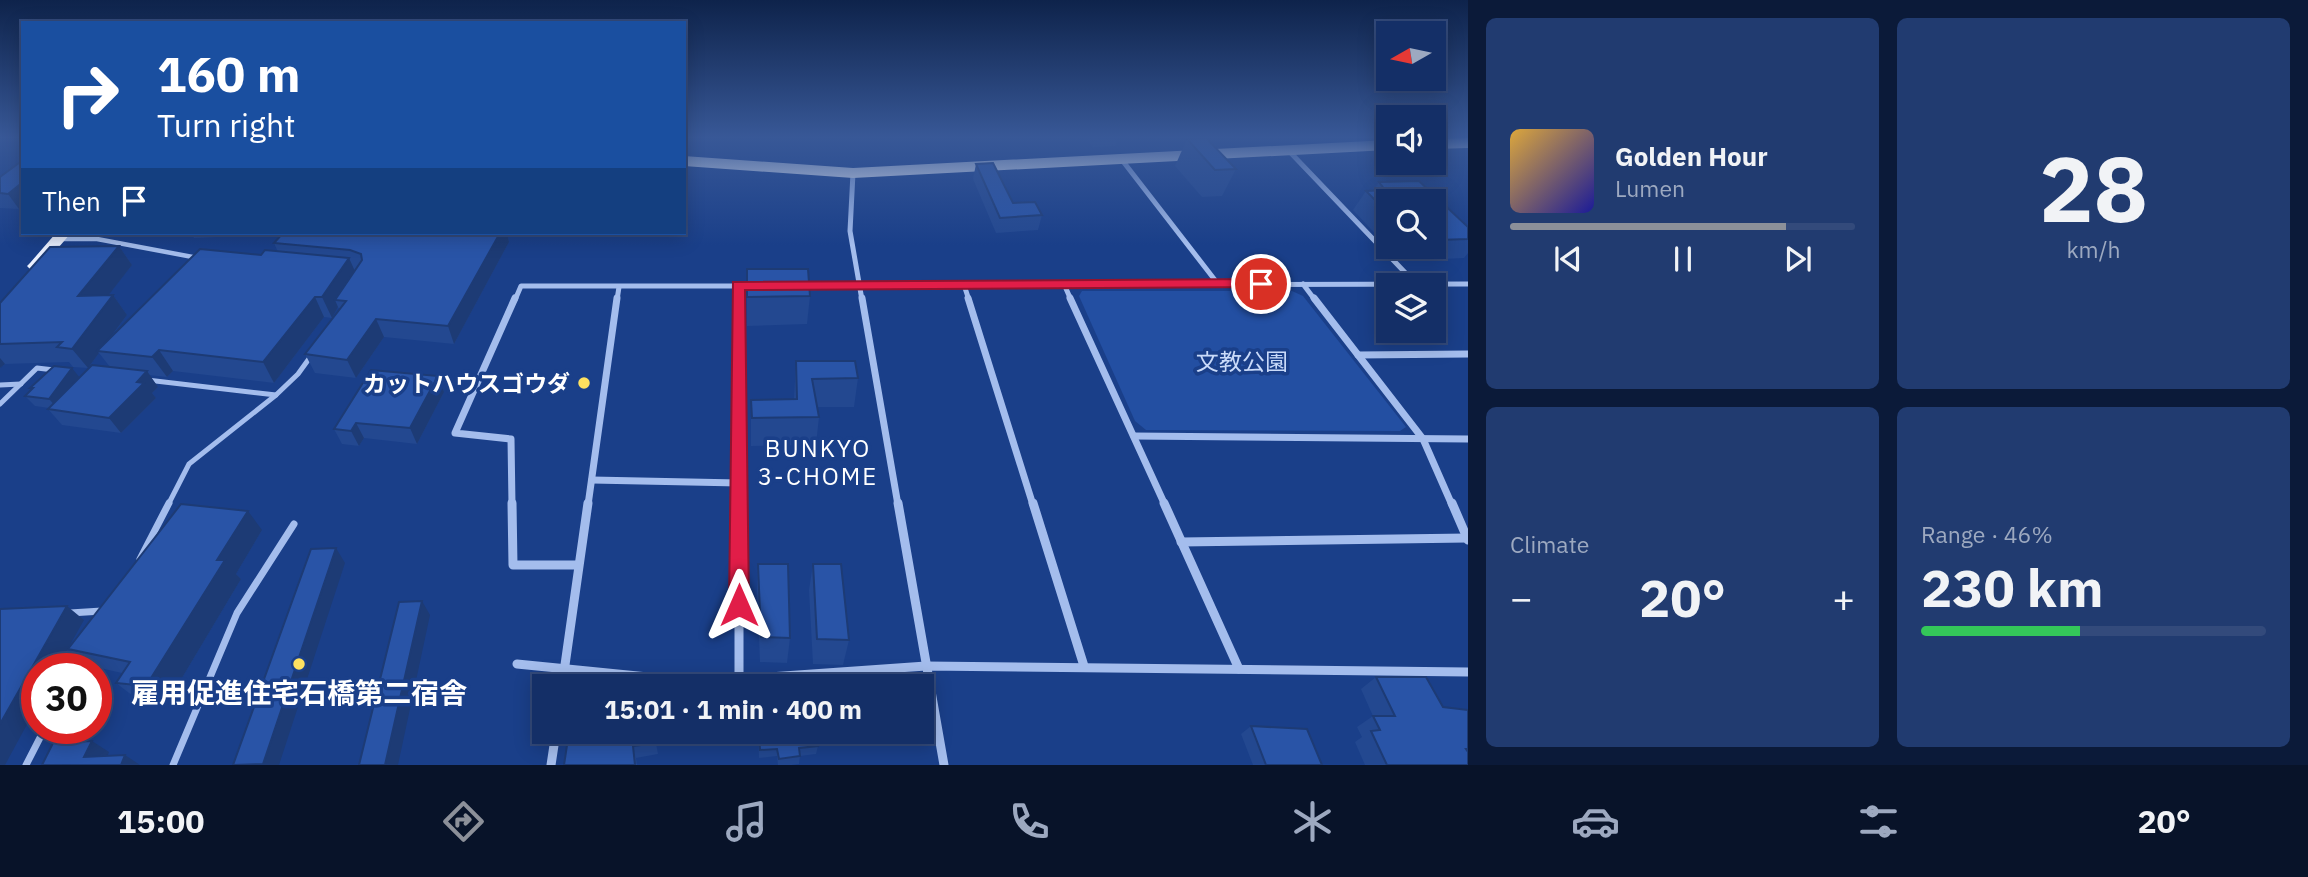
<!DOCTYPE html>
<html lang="en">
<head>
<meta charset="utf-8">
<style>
  body { margin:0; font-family:"IBM Plex Sans","Noto Sans JP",sans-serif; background:#213b70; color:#f1f3f6; height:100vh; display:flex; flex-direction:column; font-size:26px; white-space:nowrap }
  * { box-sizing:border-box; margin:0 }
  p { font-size:23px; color:#9da9c0 }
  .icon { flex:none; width:38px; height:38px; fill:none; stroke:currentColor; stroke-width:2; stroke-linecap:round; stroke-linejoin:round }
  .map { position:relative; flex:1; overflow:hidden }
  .panel { display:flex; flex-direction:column; gap:18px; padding:18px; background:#0b1a39; width:840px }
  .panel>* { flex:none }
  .top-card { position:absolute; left:21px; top:21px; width:665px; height:214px; border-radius:0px; box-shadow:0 4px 18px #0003,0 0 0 2px #334a7b; background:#1a4fa0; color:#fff; overflow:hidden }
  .needle { width:46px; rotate:261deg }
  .buttons { position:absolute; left:1376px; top:21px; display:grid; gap:14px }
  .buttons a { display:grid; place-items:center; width:70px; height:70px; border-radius:0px; background:#142f67; box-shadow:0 4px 18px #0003,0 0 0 2px #334a7b; font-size:35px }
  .speed { position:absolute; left:21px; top:653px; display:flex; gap:14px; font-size:35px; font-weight:700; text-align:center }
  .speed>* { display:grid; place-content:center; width:91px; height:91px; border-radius:50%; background:#142f67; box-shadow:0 4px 18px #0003,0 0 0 2px #334a7b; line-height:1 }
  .speed .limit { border:10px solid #d22; background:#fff; color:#111 }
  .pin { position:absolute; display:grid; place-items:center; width:60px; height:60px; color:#fff; margin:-30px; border:4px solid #fff; border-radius:50%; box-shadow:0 2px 7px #0007 }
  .me { position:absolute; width:77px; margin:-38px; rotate:0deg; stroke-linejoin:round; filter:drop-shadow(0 0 5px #0008) }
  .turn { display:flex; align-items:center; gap:24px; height:147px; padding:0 21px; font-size:32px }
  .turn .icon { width:91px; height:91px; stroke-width:2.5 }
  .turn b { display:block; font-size:49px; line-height:60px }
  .then { display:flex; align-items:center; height:66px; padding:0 21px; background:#0003; gap:14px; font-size:26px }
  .big { font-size:52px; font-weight:800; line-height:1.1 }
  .panel .tile { flex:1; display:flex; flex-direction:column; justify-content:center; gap:10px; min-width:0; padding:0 24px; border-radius:10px; background:#213b70 }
  .panel .dial { align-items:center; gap:0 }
  .dial b { font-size:91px; line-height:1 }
  .song { display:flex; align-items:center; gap:21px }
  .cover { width:84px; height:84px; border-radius:10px; background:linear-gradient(135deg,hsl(40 70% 55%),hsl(240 70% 35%)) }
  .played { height:7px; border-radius:4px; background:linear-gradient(90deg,#8c9099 80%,#334a7b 80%) }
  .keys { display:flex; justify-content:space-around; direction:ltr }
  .heat { display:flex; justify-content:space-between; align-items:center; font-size:38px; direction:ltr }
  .charge { height:10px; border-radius:5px; background:linear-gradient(90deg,#34c759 46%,#334a7b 0) }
  .panel .tiles { flex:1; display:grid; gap:18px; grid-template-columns:repeat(2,1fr) }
  .trip { position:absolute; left:532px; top:674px; width:402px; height:70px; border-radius:0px; background:#142f67; box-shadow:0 4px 18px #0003,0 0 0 2px #334a7b; font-weight:800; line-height:70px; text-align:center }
  .tab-bar { display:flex; height:112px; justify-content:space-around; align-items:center; background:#081329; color:#9da9c0 }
  .tab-bar .icon { width:49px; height:49px }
  .tab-bar .current { color:#8c9099 }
  .tab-bar b { font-size:32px; color:#f1f3f6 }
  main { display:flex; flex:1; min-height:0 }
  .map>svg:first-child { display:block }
</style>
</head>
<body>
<main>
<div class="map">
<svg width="1468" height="765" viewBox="0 0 1468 765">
  <rect width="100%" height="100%" fill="#1a3f89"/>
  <!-- green -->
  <polygon fill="#234fa2" points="1082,291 1292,291 1303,296 1406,427 1400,431 1146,430 1135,421 1079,296"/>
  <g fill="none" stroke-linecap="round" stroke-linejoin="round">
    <!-- lane-far2 -->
    <polyline stroke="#a4bded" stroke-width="4.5" points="59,239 97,239 198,258"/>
    <!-- lane-far1 -->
    <g stroke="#a4bded" stroke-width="5">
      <polyline points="147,380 276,395"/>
      <polyline points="0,385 21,384"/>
      <polyline points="0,404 37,368 54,370"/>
      <polyline points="168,505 189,464 276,395 298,374 311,356"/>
    </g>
    <!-- lane -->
    <g stroke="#a4bded" stroke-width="7">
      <polyline points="140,559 169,503"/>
      <polyline points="70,613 102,611"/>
      <polyline points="76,668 84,654"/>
      <polyline points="26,765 45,728"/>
      <polyline points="173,765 237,613 294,524"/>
    </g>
    <!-- street-far2 -->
    <g stroke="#a4bded" stroke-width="5">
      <polyline points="1288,150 1416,284"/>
      <polyline points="1122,160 1218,284"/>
      <polyline points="853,173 850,231 862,300"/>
      <polyline points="1064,284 1071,300"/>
      <polyline points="1303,284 1315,300"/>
      <polyline points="964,285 969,300"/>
      <polyline points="738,286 738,300"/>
      <polyline points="800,286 1468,284"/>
      <polyline points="515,300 521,286 756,286"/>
      <polyline points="617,300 619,287"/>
    </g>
    <!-- street-far1 -->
    <g stroke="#a4bded" stroke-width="7">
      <polyline points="738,298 739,505"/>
      <polyline points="862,298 898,505"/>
      <polyline points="968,298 1033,505"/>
      <polyline points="1070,298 1165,505"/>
      <polyline points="1314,298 1423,439 1452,505"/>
      <polyline points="1358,355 1468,354"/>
      <polyline points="1134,436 1468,439"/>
      <polyline points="592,480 739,483"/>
      <polyline points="512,505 511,439 455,433 515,298"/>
      <polyline points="588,505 617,298"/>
    </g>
    <!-- street -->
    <g stroke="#a4bded" stroke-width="9">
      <polyline points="512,503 513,565 578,565"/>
      <polyline points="739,503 739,679"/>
      <polyline points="898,503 944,765"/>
      <polyline points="1033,503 1084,666"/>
      <polyline points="1164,503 1239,669"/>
      <polyline points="1452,503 1468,540"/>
      <polyline points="1181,542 1467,538"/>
      <polyline points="517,664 698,682 926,666 1468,672"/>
      <polyline points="562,686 588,503"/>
      <polyline points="551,765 556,732"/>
    </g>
    <!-- primary -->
    <polygon fill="#eaf0ff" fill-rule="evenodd" points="56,233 71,233 40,269 30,269 27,266 30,263"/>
    <!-- highway -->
    <g fill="#fff" fill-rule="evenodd">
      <polygon points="1468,138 1468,148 1433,149 1433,139"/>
      <polygon points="1388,140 1388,150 853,178 684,166 684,156 853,168"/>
    </g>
  </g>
  <!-- wall -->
  <g fill="#234890" fill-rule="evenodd">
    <polygon points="1086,138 1118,138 1115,146 1093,147"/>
    <polygon points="1187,139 1236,169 1222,196 1202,197 1175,166"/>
    <polygon points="23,160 23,206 19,209 0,208 0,177"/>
    <polygon points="976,164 1013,203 1042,215 1038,230 996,233 973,179"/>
    <path d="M1419,181L1468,227V253L1464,258L1422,260L1418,256L1397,257L1353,210L1366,191L1374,190L1379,182ZM1388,201H1433V247H1388Z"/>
    <polygon points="191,233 221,233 218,237 194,238"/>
    <polygon points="283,233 507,233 509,242 454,344 384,337 356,378 315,373 305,354 340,310 338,307 332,318 324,317 274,383 173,371 167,377 149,375 158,387 152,393 156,398 121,433 62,425 48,409 49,408 35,406 25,396 32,390 30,388 80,377 110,367 99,353 88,368 73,367 69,362 5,364 0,368 0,303 119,246 132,265 108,295 113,295 127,315 108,341 261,255 278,252 274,243"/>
    <polygon points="747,269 810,296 807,324 747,326"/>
    <polygon points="796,361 858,378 854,407 817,407 819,417 816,445 751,446 751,400 794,400"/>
    <polygon points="438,376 444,392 417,444 364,438 359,446 342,444 334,429"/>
    <polygon points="262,530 236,574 241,579 167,703 137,699 116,683 122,673 91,666 68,649"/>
    <polygon points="758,564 790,638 787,663 760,662 757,591"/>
    <polygon points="813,564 849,640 843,665 813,664 809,590"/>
    <polygon points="1376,677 1443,707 1468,710 1468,765 1365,765 1355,742 1362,737 1357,727 1373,716 1361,689"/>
    <polygon points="1251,726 1322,765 1253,765 1241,734"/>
    <polygon points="569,732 656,743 658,754 636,758 637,765 564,765"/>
    <polygon points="758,732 816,732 818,746 816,754 800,756 799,764 792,765 778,765 777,756 759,758"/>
  </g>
  <!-- shaded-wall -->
  <g fill="#1d3b75">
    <polygon points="23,182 23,206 19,209 8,194"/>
    <polygon points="500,233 507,233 509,242 454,344 448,326"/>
    <polygon points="119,246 132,265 93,315 78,296"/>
    <polygon points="349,258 358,278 335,300 338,307 332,318 322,297"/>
    <polygon points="113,295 127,315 100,351 97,351 99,353 88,368 72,349"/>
    <polygon points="315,297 324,317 274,383 263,362"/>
    <polygon points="376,319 384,337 356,378 347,360"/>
    <polygon points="159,350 173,371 167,377 152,357"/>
    <polygon points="0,358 5,364 0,368"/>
    <polygon points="72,368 80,378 58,409 49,399"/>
    <polygon points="147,371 158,387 152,393 156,398 121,433 109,418 137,382"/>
    <polygon points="438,376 444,392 417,444 410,428"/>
    <polygon points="356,423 364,438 359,446 351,431"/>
    <polygon points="248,511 262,530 236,574 241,579 167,703 146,686 217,560"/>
    <polygon points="336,548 345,563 279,765 264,765 263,764"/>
    <polygon points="422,601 430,615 398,765 385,765"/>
    <polygon points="67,606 84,620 57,668 37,668 37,706 5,765 0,765 0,724"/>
    <polygon points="92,741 109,752 104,765 84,757"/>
    <polygon points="125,755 140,765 121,765"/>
  </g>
  <!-- building -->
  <g fill="#2954a7" stroke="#1d3b75" stroke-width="2">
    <polygon points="1206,138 1236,169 1215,170 1187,139"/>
    <polygon points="23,160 23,182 8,194 0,193 0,177"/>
    <polygon points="993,163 1013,203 1035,202 1042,215 1000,218 976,164"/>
    <polygon points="1419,181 1468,227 1468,239 1438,240 1433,236 1433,201 1388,201 1388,213 1366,191 1385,190 1379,182"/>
    <polygon points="283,233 500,233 448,326 376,319 347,360 305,354 346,301 335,300 362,260 361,254 350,250 274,243"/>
    <polygon points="119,246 78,296 113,295 72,349 57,347 62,342 0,344 0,303 50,247"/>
    <polygon points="200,249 261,255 265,250 349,258 322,297 315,297 263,362 159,350 152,357 97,351"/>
    <polygon points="747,269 808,269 810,296 747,297"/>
    <polygon points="796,361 855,361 858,378 812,379 819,417 752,418 751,400 797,399"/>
    <polygon points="92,365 147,371 137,382 144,383 109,418 48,409"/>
    <polygon points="54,366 72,368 49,399 25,396 33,388 30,388"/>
    <polygon points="371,370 438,376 410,428 356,423 351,431 334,429"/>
    <polygon points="181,504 248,511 217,560 225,560 146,686 116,683 130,662 68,649"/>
    <polygon points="336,548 263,764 233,765 311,549"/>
    <polygon points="758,564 788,564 790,638 761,637"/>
    <polygon points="813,564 841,564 849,640 817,639"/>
    <polygon points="422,601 385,765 359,765 399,602"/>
    <polygon points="67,606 0,724 0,609"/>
    <polygon points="1376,677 1426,677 1443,707 1468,710 1468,749 1466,749 1468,752 1468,765 1387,765 1371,731 1380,730 1373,716 1395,716"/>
    <polygon points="1251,726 1307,729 1322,765 1266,765"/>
    <polygon points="569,732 629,732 656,743 633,746 635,765 564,765"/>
    <polygon points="759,732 816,732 818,746 799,748 800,756 779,759 777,749 760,750"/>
    <polygon points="92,741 84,757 125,755 121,765 42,765 53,743"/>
  </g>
  <!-- sky -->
  <linearGradient id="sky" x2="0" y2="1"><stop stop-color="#0e234b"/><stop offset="0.56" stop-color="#385897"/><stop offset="1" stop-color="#385897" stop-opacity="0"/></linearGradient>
  <rect width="1468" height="245" fill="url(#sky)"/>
  <!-- route -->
  <polygon fill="#e11d48" stroke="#92132f" stroke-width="2" points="1261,279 1266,281 1266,287 745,290 749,605 746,612 739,614 732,612 729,605 733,282"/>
  <!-- markers -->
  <g fill="#fee160" stroke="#1a3f89" stroke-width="2.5">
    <circle cx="584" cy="383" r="7"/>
    <circle cx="299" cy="664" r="7"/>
  </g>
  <g text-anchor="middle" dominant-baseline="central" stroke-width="7" stroke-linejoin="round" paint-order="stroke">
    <!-- park labels -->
    <g font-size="23" fill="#c9daf9" stroke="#1a3f89">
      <text x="1242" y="361">文教公園</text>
    </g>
    <!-- poi labels -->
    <g font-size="23" font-weight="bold" fill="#fff" stroke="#1a3f89" text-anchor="end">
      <text x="570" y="383">カットハウスゴウダ</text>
    </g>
    <!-- neighbourhood labels -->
    <g font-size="24" letter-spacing="2" fill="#fff" stroke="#1a3f89">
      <text x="818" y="448">BUNKYO<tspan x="818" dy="28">3-CHOME</tspan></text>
    </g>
    <!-- near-poi labels -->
    <g font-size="28" font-weight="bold" fill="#fff" stroke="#1a3f89">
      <text x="299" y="692">雇用促進住宅石橋第二宿舎</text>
    </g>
  </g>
</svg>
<div class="buttons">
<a><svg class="needle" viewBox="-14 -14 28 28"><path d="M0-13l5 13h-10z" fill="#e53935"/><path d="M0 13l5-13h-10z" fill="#9da9c0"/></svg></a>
<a><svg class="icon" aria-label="sound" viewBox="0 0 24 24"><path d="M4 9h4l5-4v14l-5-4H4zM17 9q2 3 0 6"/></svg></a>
<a><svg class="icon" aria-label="search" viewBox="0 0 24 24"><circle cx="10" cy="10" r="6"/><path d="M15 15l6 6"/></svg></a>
<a><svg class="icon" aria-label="layers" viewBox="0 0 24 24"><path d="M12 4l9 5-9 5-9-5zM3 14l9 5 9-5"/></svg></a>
</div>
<div class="speed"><div class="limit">30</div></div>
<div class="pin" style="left:1261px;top:284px;background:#d93025"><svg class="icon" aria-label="arrive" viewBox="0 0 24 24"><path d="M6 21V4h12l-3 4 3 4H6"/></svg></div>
<svg class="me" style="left:739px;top:605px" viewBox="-20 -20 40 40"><path d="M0-17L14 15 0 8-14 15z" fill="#e11d48" stroke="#fff" stroke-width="4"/></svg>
<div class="trip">15:01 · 1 min · 400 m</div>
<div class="top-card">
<div class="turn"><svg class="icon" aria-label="right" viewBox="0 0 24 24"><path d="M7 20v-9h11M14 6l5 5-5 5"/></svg><div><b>160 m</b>Turn right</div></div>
<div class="then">Then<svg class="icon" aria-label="arrive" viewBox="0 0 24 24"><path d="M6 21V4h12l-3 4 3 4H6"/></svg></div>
</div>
</div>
<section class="panel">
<div class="tiles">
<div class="tile">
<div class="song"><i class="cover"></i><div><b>Golden Hour</b><p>Lumen</p></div></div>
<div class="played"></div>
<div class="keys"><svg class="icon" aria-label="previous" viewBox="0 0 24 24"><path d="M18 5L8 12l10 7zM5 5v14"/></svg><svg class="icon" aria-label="pause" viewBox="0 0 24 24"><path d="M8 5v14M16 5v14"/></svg><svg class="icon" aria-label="next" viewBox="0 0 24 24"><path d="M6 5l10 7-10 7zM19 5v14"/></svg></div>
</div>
<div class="tile dial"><b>28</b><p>km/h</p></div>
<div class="tile"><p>Climate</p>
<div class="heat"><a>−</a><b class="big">20°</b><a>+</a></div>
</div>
<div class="tile"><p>Range · 46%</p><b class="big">230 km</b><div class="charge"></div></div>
</div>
</section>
</main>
<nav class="tab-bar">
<b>15:00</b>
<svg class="icon current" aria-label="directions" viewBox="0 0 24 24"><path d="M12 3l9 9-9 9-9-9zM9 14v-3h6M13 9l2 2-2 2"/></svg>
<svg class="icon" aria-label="music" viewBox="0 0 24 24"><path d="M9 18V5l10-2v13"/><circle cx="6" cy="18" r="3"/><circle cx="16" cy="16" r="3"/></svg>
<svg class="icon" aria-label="phone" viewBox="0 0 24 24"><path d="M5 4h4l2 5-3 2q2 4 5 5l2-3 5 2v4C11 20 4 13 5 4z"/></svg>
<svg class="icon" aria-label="climate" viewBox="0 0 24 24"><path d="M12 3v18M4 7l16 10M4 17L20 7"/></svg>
<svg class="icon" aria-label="car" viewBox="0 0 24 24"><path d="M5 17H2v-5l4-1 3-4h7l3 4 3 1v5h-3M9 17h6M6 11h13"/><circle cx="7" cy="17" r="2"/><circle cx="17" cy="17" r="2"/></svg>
<svg class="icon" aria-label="filters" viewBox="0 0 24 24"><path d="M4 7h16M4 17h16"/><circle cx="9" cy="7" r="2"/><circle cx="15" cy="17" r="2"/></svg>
<b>20°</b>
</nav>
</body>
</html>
